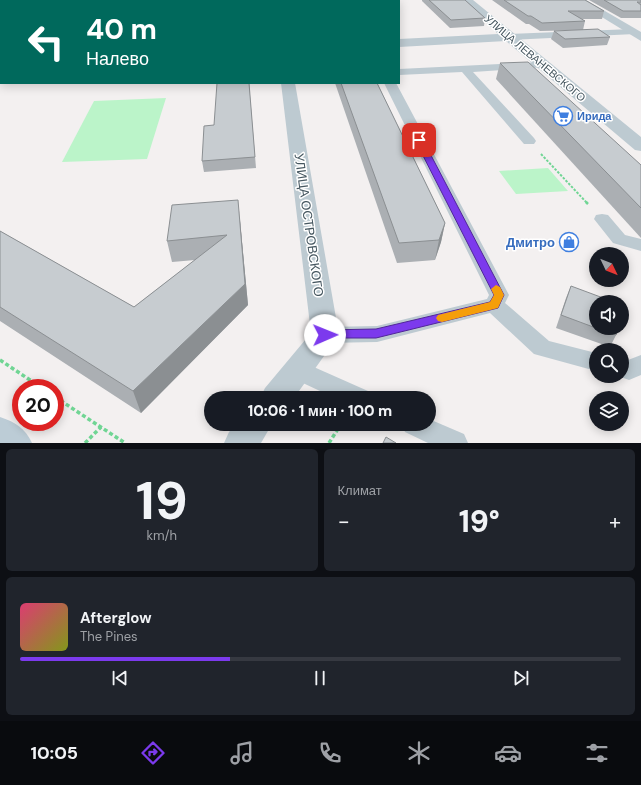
<!DOCTYPE html>
<html lang="ru">
<head>
<meta charset="utf-8">
<style>
  body { margin:0; font-family:"DM Sans",sans-serif; background:#20242c; color:#f1f3f6; height:100vh; display:flex; flex-direction:column; font-size:15px; white-space:nowrap }
  * { box-sizing:border-box; margin:0 }
  p { font-size:13px; color:#9ea1a6 }
  .icon { flex:none; width:22px; height:22px; fill:none; stroke:currentColor; stroke-width:2; stroke-linecap:round; stroke-linejoin:round }
  .map { position:relative; height:443px; overflow:hidden }
  .side { display:flex; flex-direction:column; gap:6px; padding:6px; background:#0d0f14; flex:1 }
  .side>* { flex:none }
  .hud { position:absolute; left:0px; top:0px; width:400px; height:84px; box-shadow:0 2px 10px #0003; background:#00695c; color:#fff; overflow:hidden }
  .needle { width:26px; rotate:133deg }
  .tools { position:absolute; left:589px; top:247px; display:grid; gap:8px }
  .tools a { display:grid; place-items:center; width:40px; height:40px; border-radius:50%; background:#171b24; box-shadow:0 2px 10px #0003; font-size:20px }
  .speed { position:absolute; left:12px; top:379px; display:flex; gap:8px; font-size:20px; font-weight:700; text-align:center }
  .speed>* { display:grid; place-content:center; width:52px; height:52px; border-radius:50%; background:#171b24; box-shadow:0 2px 10px #0003; line-height:1 }
  .speed .limit { border:6px solid #d22; background:#fff; color:#111 }
  .pin { position:absolute; display:grid; place-items:center; width:34px; height:34px; color:#fff; margin:-17px; border-radius:8px; box-shadow:0 2px 6px #0006 }
  .me { position:absolute; width:44px; margin:-22px; rotate:89deg; stroke-linejoin:round; filter:drop-shadow(0 0 3px #0008) }
  .turn { display:flex; align-items:center; gap:14px; height:84px; padding:0 20px; font-size:18px }
  .turn .icon { width:52px; height:52px; stroke-width:2.5 }
  .turn b { display:block; font-size:28px; line-height:34px }
  .big { font-size:30px; font-weight:800; line-height:1.1 }
  .side .card { flex:1; display:flex; flex-direction:column; justify-content:center; gap:6px; min-width:0; padding:0 14px; border-radius:6px; background:#20242c }
  .side .dial { align-items:center; gap:0 }
  .dial b { font-size:52px; line-height:1 }
  .song { display:flex; align-items:center; gap:12px }
  .cover { width:48px; height:48px; border-radius:6px; background:linear-gradient(135deg,hsl(340 70% 55%),hsl(70 70% 35%)) }
  .played { height:4px; border-radius:2px; background:linear-gradient(90deg,#7c3aed 35%,#363941 35%) }
  .keys { display:flex; justify-content:space-around; direction:ltr }
  .heat { display:flex; justify-content:space-between; align-items:center; font-size:22px; direction:ltr }
  .side .tiles { flex:1; display:grid; gap:6px; grid-template-columns:1fr 1fr }
  .card:last-child { grid-column:span 2 }
  .trip { position:absolute; left:204px; top:391px; width:232px; height:40px; border-radius:20px; background:#171b24; box-shadow:0 2px 10px #0003; font-weight:800; line-height:40px; text-align:center }
  .dock { display:flex; height:64px; justify-content:space-around; align-items:center; background:#090b0e; color:#9ea1a6 }
  .dock .icon { width:28px; height:28px }
  .dock .on { color:#7c3aed }
  .dock b { font-size:18px; color:#f1f3f6 }
  .map>svg:first-child { display:block }
</style>
</head>
<body>
<div class="map">
<svg width="641" height="443" viewBox="0 0 641 443">
  <rect width="100%" height="100%" fill="#f3f0f0"/>
  <!-- green -->
  <g fill="#bbf4c9">
    <polygon points="166,98 147,159 62,162 94,101"/>
    <polygon points="548,168 568,191 516,194 499,171"/>
  </g>
  <g fill="none" stroke-linecap="round" stroke-linejoin="round">
    <!-- path-far2 -->
    <polyline stroke="#70d594" stroke-width="2" stroke-dasharray="2.5 1.5" stroke-linecap="butt" points="541,154 587,203"/>
    <!-- path-far1 -->
    <polyline stroke="#70d594" stroke-width="2.5" stroke-dasharray="3 2" stroke-linecap="butt" points="586,202 588,204"/>
    <!-- path -->
    <g stroke="#70d594" stroke-width="3.5" stroke-dasharray="4 2.5" stroke-linecap="butt">
      <polyline points="0,360 42,388"/>
      <polyline points="55,397 125,443"/>
      <polyline points="85,443 101,427"/>
      <polyline points="329,443 341,424"/>
    </g>
    <!-- service -->
    <g fill="#bdcad1" fill-rule="evenodd">
      <rect x="212" y="0" width="8" height="1"/>
      <polygon points="632,29 635,30 635,34 509,40 504,37 509,34"/>
      <polygon points="542,62 547,65 546,67 473,72 534,138 536,141 534,144 524,144 462,72 399,75 399,69"/>
      <polygon points="384,83 396,83 509,295 505,303 549,341 596,353 596,371 534,354 490,313 377,342 325,343 317,341 314,335 317,329 325,327 377,326 487,299 489,295"/>
      <polygon points="602,214 608,215 625,235 641,239 641,251 613,243 594,219 596,215"/>
      <polygon points="641,355 641,375 629,380 618,376 622,376 622,358 628,360"/>
      <polygon points="298,360 368,391 371,398 335,398 290,377 286,370 290,363"/>
      <polygon points="429,419 464,434 468,443 428,443 405,432 401,424 429,424"/>
    </g>
    <!-- minor -->
    <g fill="#bdcad1" fill-rule="evenodd">
      <polygon points="72,0 83,0 72,1"/>
      <polygon points="462,0 473,0 641,137 641,151 635,150 506,41 399,47 399,39 498,34"/>
      <polygon points="574,0 586,0 641,32 641,41"/>
      <rect x="0" y="52" width="1" height="8"/>
      <polygon points="281,83 295,83 339,335 294,398 260,398 265,388 311,333"/>
      <polygon points="236,424 272,424 261,443 224,443 229,432"/>
    </g>
    <!-- secondary -->
    <path fill="#bcccd6" fill-rule="evenodd" d="M0,417C15,422 25,428 32,443H0Z"/>
  </g>
  <!-- wall -->
  <g fill="#abafb3">
    <polygon points="422,0 465,0 485,18 484,26 450,28 422,1"/>
    <polygon points="492,0 585,0 604,11 602,19 581,19 585,21 583,30 540,31 529,24 526,24"/>
    <polygon points="589,0 641,0 641,18 621,18"/>
    <polygon points="554,31 610,37 607,45 563,48 551,39"/>
    <polygon points="500,63 641,165 641,238 496,79"/>
    <polygon points="249,83 256,168 204,172 202,161 214,125"/>
    <polygon points="335,83 377,83 445,223 441,242 435,260 397,263"/>
    <polygon points="240,220 248,305 141,413 0,321 0,231 134,307 195,260 172,262 167,241"/>
    <polygon points="571,286 596,302 596,328 618,328 616,335 610,347 556,328 566,298"/>
  </g>
  <!-- shaded-wall -->
  <g fill="#8b8f92">
    <rect x="107" y="0" width="11" height="1"/>
    <polygon points="238,200 248,305 141,413 133,391 245,284"/>
    <polygon points="445,223 441,242 435,260 439,240"/>
  </g>
  <!-- building -->
  <g fill="#c7ccd0" stroke="#8b8f92">
    <polygon points="83,0 107,0 107,1 82,1"/>
    <rect x="231" y="0" width="98" height="1"/>
    <polygon points="429,0 465,0 485,18 451,20"/>
    <polygon points="504,0 585,0 604,11 568,11 585,21 542,23 531,16 528,16"/>
    <polygon points="604,0 641,0 641,2 637,2 641,5 641,11 623,11"/>
    <polygon points="598,29 610,37 565,39 554,31"/>
    <polygon points="528,62 641,165 641,208 500,63"/>
    <polygon points="217,83 249,83 255,157 202,161 204,126 214,125"/>
    <polygon points="341,83 377,83 445,223 439,240 399,243"/>
    <polygon points="238,200 245,284 133,391 0,307 0,231 134,307 227,235 167,241 172,205"/>
    <polygon points="571,286 614,302 596,302 596,328 561,315"/>
    <polygon points="622,305 624,305 622,312"/>
    <polygon points="597,328 618,328 616,335"/>
    <polygon points="386,437 396,443 383,443"/>
  </g>
  <!-- route -->
  <polygon fill="#7c3aed" stroke="#51269a" points="419,137 423,140 504,295 498,308 376,338 321,338 320,335 321,331 325,330 376,329 490,302 494,295 415,140"/>
  <!-- slow -->
  <polygon fill="#f59e0b" points="496,285 500,287 504,295 498,308 442,322 438,321 436,318 438,315 490,302 494,295 491,289"/>
  <!-- icons -->
  <defs>
    <g id="supermarket-ring" transform="scale(1)"><circle r="9.5" fill="#fff" stroke="#3f7fe0" stroke-width="1.5"/><path d="M-6-5.5h2.5l.6 2H6L4.5 2H-2.5L-4.4-4H-6ZM-1.5 3.2a1.3 1.3 0 1 0 .1 0ZM3 3.2a1.3 1.3 0 1 0 .1 0Z" fill="#3f7fe0"/></g>
    <g id="shop-ring" transform="scale(1)"><circle r="9.5" fill="#fff" stroke="#3f7fe0" stroke-width="1.5"/><path d="M-5-2.5h2.3a2.7 3.5 0 0 1 5.4 0H5L5.5 6h-11ZM-1.5-2.5h3a1.5 2.3 0 0 0-3 0Z" fill="#3f7fe0"/></g>
  </defs>
  <g fill-rule="evenodd">
    <use href="#supermarket-ring" x="563" y="116"/>
    <use href="#shop-ring" x="569" y="242"/>
  </g>
  <g text-anchor="middle" dominant-baseline="central" stroke-width="3" stroke-linejoin="round" paint-order="stroke">
    <!-- far-street labels -->
    <g font-size="11" fill="#465760" stroke="#fff">
      <text transform="translate(535 58) rotate(40)">УЛИЦА ЛЕВАНЕВСКОГО</text>
    </g>
    <!-- far-shop labels -->
    <g font-size="11" font-weight="bold" fill="#366cbe" stroke="#fff" text-anchor="start">
      <text x="577" y="116">Ирида</text>
    </g>
    <!-- street labels -->
    <g font-size="13" fill="#465760" stroke="#fff">
      <text transform="translate(309 225) rotate(82)">УЛИЦА ОСТРОВСКОГО</text>
    </g>
    <!-- shop labels -->
    <g font-size="13" font-weight="bold" fill="#366cbe" stroke="#fff" text-anchor="end">
      <text x="555" y="242">Дмитро</text>
    </g>
  </g>
</svg>
<div class="tools">
<a><svg class="needle" viewBox="-14 -14 28 28"><path d="M0-13l5 13h-10z" fill="#e53935"/><path d="M0 13l5-13h-10z" fill="#9ea1a6"/></svg></a>
<a><svg class="icon" aria-label="sound" viewBox="0 0 24 24"><path d="M4 9h4l5-4v14l-5-4H4zM17 9q2 3 0 6"/></svg></a>
<a><svg class="icon" aria-label="search" viewBox="0 0 24 24"><circle cx="10" cy="10" r="6"/><path d="M15 15l6 6"/></svg></a>
<a><svg class="icon" aria-label="layers" viewBox="0 0 24 24"><path d="M12 4l9 5-9 5-9-5zM3 14l9 5 9-5"/></svg></a>
</div>
<div class="speed"><div class="limit">20</div></div>
<div class="pin" style="left:419px;top:140px;background:#d93025"><svg class="icon" aria-label="arrive" viewBox="0 0 24 24"><path d="M6 21V4h12l-3 4 3 4H6"/></svg></div>
<svg class="me" style="left:325px;top:335px" viewBox="-20 -20 40 40"><circle r="19" fill="#fff"/><path d="M0-13L10 11 0 6-10 11z" fill="#7c3aed"/></svg>
<div class="trip">10:06 · 1 мин · 100 m</div>
<div class="hud">
<div class="turn"><svg class="icon" aria-label="left" viewBox="0 0 24 24"><path d="M17 20v-9H6M10 6l-5 5 5 5"/></svg><div><b>40 m</b>Налево</div></div>
</div>
</div>
<section class="side">
<div class="tiles">
<div class="card dial"><b>19</b><p>km/h</p></div>
<div class="card"><p>Климат</p>
<div class="heat"><a>−</a><b class="big">19°</b><a>+</a></div>
</div>
<div class="card">
<div class="song"><i class="cover"></i><div><b>Afterglow</b><p>The Pines</p></div></div>
<div class="played"></div>
<div class="keys"><svg class="icon" aria-label="previous" viewBox="0 0 24 24"><path d="M18 5L8 12l10 7zM5 5v14"/></svg><svg class="icon" aria-label="pause" viewBox="0 0 24 24"><path d="M8 5v14M16 5v14"/></svg><svg class="icon" aria-label="next" viewBox="0 0 24 24"><path d="M6 5l10 7-10 7zM19 5v14"/></svg></div>
</div>
</div>
</section>
<nav class="dock">
<b>10:05</b>
<svg class="icon on" aria-label="directions" viewBox="0 0 24 24"><path d="M12 3l9 9-9 9-9-9zM9 14v-3h6M13 9l2 2-2 2"/></svg>
<svg class="icon" aria-label="music" viewBox="0 0 24 24"><path d="M9 18V5l10-2v13"/><circle cx="6" cy="18" r="3"/><circle cx="16" cy="16" r="3"/></svg>
<svg class="icon" aria-label="phone" viewBox="0 0 24 24"><path d="M5 4h4l2 5-3 2q2 4 5 5l2-3 5 2v4C11 20 4 13 5 4z"/></svg>
<svg class="icon" aria-label="climate" viewBox="0 0 24 24"><path d="M12 3v18M4 7l16 10M4 17L20 7"/></svg>
<svg class="icon" aria-label="car" viewBox="0 0 24 24"><path d="M5 17H2v-5l4-1 3-4h7l3 4 3 1v5h-3M9 17h6M6 11h13"/><circle cx="7" cy="17" r="2"/><circle cx="17" cy="17" r="2"/></svg>
<svg class="icon" aria-label="filters" viewBox="0 0 24 24"><path d="M4 7h16M4 17h16"/><circle cx="9" cy="7" r="2"/><circle cx="15" cy="17" r="2"/></svg>
</nav>
</body>
</html>
